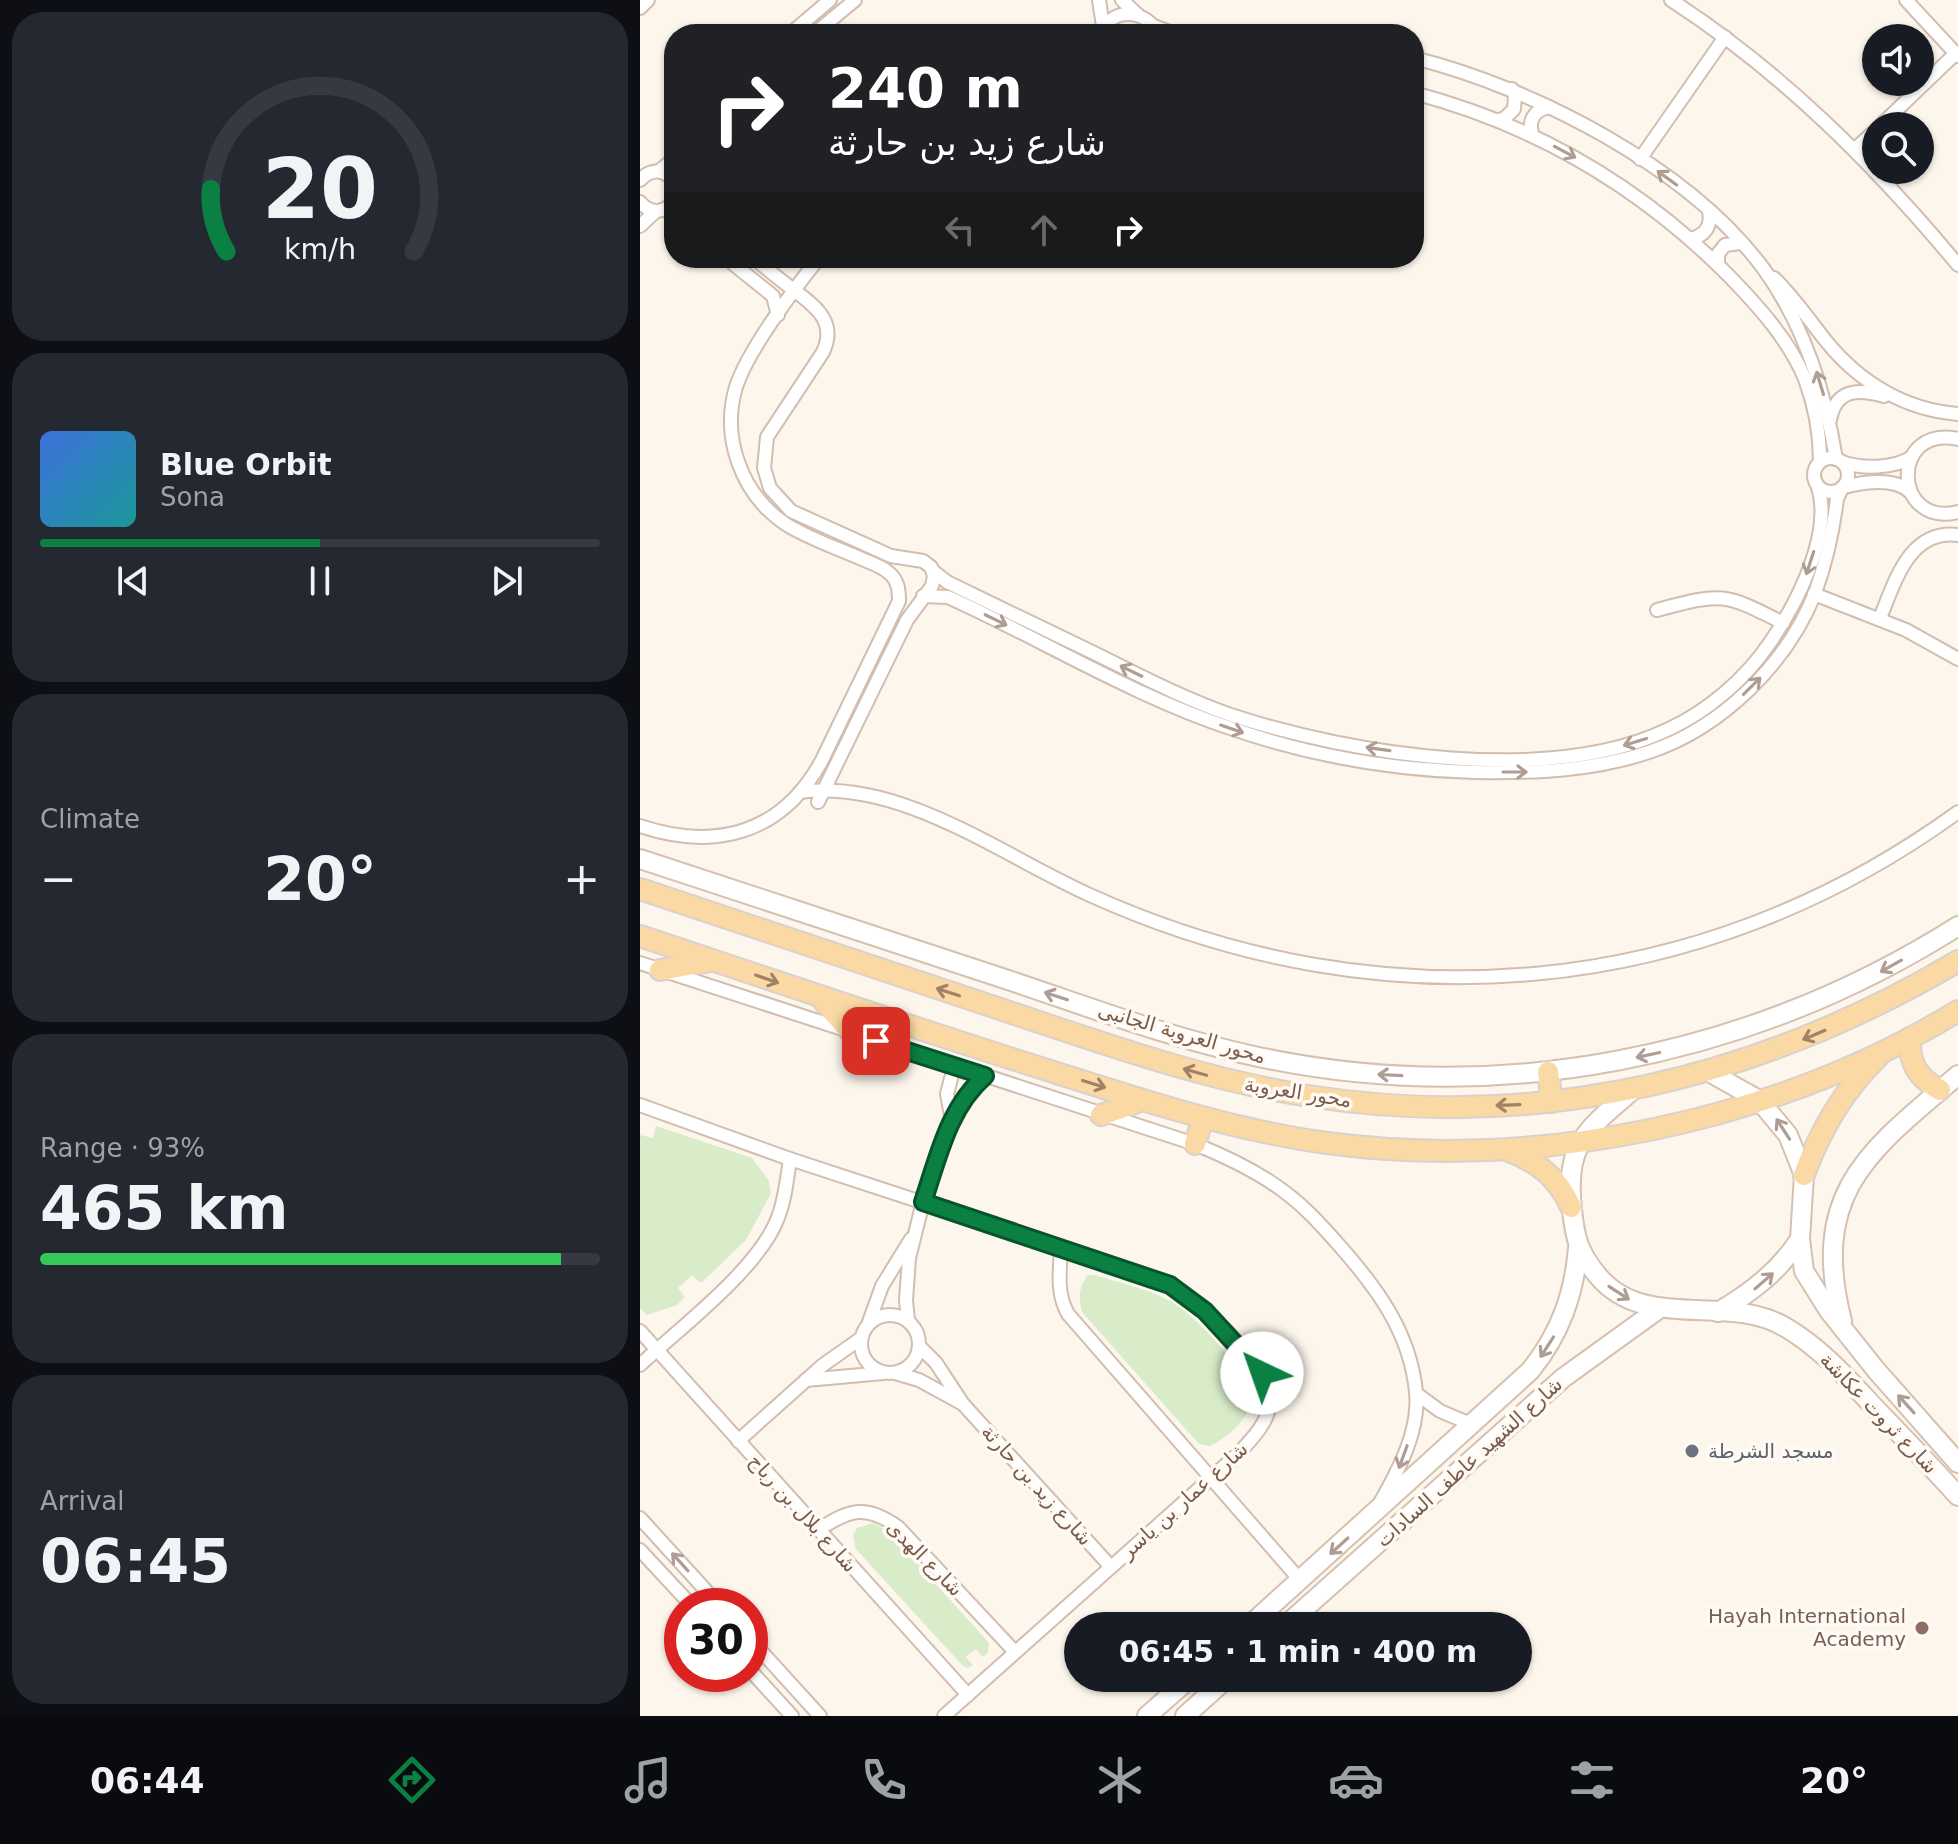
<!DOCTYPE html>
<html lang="en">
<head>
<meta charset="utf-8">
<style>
  body { margin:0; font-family:"DejaVu Sans",Cairo,sans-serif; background:#242831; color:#f1f3f6; height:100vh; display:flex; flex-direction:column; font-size:30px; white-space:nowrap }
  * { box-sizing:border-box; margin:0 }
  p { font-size:26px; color:#9ea1a6 }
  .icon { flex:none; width:44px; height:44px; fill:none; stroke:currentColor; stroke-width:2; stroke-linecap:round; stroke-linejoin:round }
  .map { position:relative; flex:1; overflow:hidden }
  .drawer { display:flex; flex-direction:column; gap:12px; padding:12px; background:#0d0f14; width:640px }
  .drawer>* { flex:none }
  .banner { position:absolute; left:24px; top:24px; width:760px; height:244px; border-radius:32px; box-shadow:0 2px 6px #0004; background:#202124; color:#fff; overflow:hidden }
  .buttons { position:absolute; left:1222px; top:24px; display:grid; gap:16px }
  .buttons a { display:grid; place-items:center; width:72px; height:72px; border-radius:50%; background:#171b24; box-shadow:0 2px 6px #0004; font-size:40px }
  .speed { position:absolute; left:24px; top:1588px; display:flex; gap:16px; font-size:40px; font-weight:700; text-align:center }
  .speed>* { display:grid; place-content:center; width:104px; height:104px; border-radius:50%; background:#171b24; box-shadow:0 2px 6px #0004; line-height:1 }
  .speed .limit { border:12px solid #d22; background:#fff; color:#111 }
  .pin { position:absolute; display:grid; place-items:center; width:68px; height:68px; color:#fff; margin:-34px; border-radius:16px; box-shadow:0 4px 12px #0006 }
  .me { position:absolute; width:88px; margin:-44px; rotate:318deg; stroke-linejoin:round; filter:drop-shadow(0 0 6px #0008) }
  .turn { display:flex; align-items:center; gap:28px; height:168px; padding:0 32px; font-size:36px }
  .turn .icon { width:104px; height:104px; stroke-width:2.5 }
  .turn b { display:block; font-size:56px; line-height:68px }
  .lanes { display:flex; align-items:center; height:76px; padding:0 32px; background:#0003; justify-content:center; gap:40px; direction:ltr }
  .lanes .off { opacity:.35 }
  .big { font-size:60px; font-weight:600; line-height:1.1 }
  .drawer .card { flex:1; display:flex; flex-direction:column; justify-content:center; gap:12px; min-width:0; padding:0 28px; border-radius:32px; background:#242831 }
  .drawer .dial { align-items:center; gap:0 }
  .dial svg { height:208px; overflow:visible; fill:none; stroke:#363941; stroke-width:7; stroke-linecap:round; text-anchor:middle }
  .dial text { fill:#f1f3f6; stroke:none }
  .song { display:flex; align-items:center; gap:24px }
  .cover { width:96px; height:96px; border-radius:12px; background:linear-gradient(135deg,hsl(220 70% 55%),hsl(180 70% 35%)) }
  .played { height:8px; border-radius:4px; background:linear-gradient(90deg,#0b8043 50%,#363941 50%) }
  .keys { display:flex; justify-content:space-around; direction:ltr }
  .heat { display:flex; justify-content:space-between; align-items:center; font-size:44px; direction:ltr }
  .charge { height:12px; border-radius:6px; background:linear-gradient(90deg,#34c759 93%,#363941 0) }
  .trip { position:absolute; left:424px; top:1612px; width:468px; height:80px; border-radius:40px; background:#171b24; box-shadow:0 2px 6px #0004; font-weight:600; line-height:80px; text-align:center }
  .tab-bar { display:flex; height:128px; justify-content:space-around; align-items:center; background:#090b0e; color:#9ea1a6 }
  .tab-bar .icon { width:56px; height:56px }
  .tab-bar .selected { color:#0b8043 }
  .tab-bar b { font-size:36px; color:#f1f3f6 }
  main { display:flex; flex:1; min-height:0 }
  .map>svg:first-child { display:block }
</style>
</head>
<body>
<main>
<section class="drawer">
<div class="card dial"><svg viewBox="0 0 100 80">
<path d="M14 69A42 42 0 1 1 86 69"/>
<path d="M14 69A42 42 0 0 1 8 45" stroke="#0b8043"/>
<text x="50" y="56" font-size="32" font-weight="700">20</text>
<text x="50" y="72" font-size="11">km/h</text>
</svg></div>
<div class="card">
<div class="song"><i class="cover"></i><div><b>Blue Orbit</b><p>Sona</p></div></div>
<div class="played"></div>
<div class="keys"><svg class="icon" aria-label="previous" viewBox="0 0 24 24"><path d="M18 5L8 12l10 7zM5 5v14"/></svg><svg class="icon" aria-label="pause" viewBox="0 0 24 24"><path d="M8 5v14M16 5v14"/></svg><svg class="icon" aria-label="next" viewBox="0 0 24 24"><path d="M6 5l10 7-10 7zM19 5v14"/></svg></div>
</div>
<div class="card"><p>Climate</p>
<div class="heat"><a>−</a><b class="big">20°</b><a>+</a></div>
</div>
<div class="card"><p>Range · 93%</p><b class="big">465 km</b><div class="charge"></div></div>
<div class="card"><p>Arrival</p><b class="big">06:45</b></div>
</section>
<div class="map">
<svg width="1318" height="1716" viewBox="0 0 1318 1716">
  <rect width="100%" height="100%" fill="#fdf6ec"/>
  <!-- green -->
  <g fill="#d8ecc9">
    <polygon points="16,1126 112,1158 129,1181 131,1193 106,1240 61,1283 52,1275 38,1288 45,1297 37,1305 7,1315 0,1308 0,1135 13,1138"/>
    <path d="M448,1275H455C477,1282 499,1287 520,1296C555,1311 594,1360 614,1393C610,1417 592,1435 570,1446L559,1444L442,1312C439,1297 438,1288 448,1275Z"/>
    <polygon points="233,1523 248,1531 349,1643 348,1652 343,1657 336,1649 326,1657 333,1665 328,1668 323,1666 215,1548 213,1535 217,1528"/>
  </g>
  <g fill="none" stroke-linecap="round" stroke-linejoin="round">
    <!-- street casing -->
    <g stroke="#d1beb0" stroke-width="16">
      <g id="street">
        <polyline points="459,0 463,26"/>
        <polyline points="482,0 498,15"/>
        <path d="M1031,0C1142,72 1234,164 1318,265"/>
        <polyline points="1266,0 1318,56"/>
        <polyline points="0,8 8,0"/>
        <polyline points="514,26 535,34"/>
        <polyline points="150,34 190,0"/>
        <polyline points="174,34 215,0"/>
        <path d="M459,34C473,7 504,8 519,34"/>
        <path d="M774,58C894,88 1048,167 1123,268C1164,324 1185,391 1196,459"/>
        <path d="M774,93C895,125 1002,188 1090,277C1119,307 1149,340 1165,379C1175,406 1180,433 1180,462"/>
        <polyline points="858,120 864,119 874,109 875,96 872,89"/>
        <polyline points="1240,126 1316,53"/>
        <path d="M893,136C887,121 894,110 909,107"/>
        <polyline points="1215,149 1236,130"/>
        <polyline points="1000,159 1085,37"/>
        <polyline points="19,171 34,159"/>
        <path d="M0,180C11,168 24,169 34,181"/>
        <path d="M0,202C10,214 24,214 34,201"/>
        <polyline points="0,226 16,211"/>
        <path d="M1050,239C1065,236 1072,226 1069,211"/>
        <polyline points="86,258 133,296 138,315"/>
        <path d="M114,258C127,269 140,280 154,290C176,307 197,322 183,352L127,437L124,468L130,488L151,511L251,556L283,561L291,567L294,576L292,586L267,620L178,802"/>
        <polyline points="1078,265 1078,254 1085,245 1101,243"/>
        <path d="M1134,278C1154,297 1169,320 1186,341C1219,382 1265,410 1318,414"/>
        <path d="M1190,420C1196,388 1219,389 1244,396"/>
        <path d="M1318,439C1250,424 1252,528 1318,512"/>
        <circle cx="1191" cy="475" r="17"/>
        <path d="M1202,462C1222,469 1253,469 1272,457"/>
        <path d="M1204,487C1223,482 1255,477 1270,492"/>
        <path d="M293,571L307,582C356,606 405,629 454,653C499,675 544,699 591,715C712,755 911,786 1029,729C1068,711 1105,679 1129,644C1156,605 1193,535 1178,487"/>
        <polyline points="1174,594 1266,630 1318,659"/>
        <path d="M283,596L308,597C403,640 493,696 593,729C672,756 752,770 836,772C894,773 953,771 1009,752C1081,728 1147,664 1175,593C1186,563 1193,531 1197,499L1202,488"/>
        <path d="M1017,610C1082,593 1083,592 1143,623"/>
        <path d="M1240,618C1255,582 1269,529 1318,535"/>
        <path d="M160,792C263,779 362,856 452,896C743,1027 1059,1000 1318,812"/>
        <path d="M0,826C75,851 141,834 181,762L259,601C259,590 258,580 249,573C242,566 231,563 222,559C197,548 167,538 144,523C101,493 81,437 96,387C108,350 154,289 179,258"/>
        <path d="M0,963L555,1144C587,1157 619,1172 646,1193C666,1208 682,1226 698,1244C737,1288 770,1332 776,1392C780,1430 759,1469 741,1501"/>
        <path d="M0,1105L150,1159L510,1277C523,1283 536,1288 548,1297C574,1316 631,1370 630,1402C629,1422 611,1440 598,1454L304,1716"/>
        <polyline points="312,1121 307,1094 314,1067"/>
        <path d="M421,1247C420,1271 416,1293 428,1314L660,1580"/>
        <circle cx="250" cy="1344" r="29"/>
        <polyline points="268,1321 266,1300 269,1258 283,1202 316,1111 329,1092 345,1076"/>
        <polyline points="229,1322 242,1286 271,1239"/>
        <polyline points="0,1331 328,1695"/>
        <polyline points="279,1346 296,1363 323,1404 471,1567"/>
        <path d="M0,1365C40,1328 117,1270 137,1220C145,1201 147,1179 150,1159"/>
        <polyline points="255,1373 279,1380 321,1403"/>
        <polyline points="166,1380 243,1373"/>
        <polyline points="777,1394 800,1411 833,1425"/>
        <polyline points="98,1441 183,1365 220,1339"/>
        <polyline points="0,1518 80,1606"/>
        <path d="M178,1530C210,1509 226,1504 258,1527L375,1652"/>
        <polyline points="0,1550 52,1606"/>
        <polyline points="110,1639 180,1716"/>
        <polyline points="110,1670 152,1716"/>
      </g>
    </g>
    <!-- secondary casing -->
    <g stroke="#d6c0b0" stroke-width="22">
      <g id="secondary">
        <path d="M0,859C119,898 237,937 356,976C441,1004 526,1037 614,1056C857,1109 1109,1058 1318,926"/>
        <polyline points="1069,1072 1119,1100 1148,1135 1164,1175 1160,1239 1164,1271 1189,1311 1236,1370 1318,1463"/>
        <path d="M994,1089C946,1130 925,1143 932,1210C935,1239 939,1253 958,1276C1005,1332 1087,1293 1145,1327C1181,1348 1207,1378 1235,1408C1263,1437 1291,1466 1318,1496"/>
        <path d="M1078,1312C1112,1292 1139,1271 1160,1239"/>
        <path d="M1202,1321C1169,1192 1229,1151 1318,1075"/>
        <path d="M609,1626L890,1371C920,1334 934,1295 938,1248"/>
        <polyline points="645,1626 923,1378 1020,1308"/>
        <polyline points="507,1716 550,1678"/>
        <polyline points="545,1716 587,1678"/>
      </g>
    </g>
    <!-- primary casing -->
    <g stroke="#dad1cd" stroke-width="24">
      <g id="primary">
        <path d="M0,889C125,930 250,972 375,1014C471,1046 567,1080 668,1096C898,1132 1119,1079 1318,961"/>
        <path d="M0,936C135,981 271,1027 407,1070C499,1099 591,1130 687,1143C898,1171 1136,1122 1318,1011"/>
        <polyline points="20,970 71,961"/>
        <polyline points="179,996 211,1032"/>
        <path d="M1270,1038C1269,1064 1278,1078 1300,1090"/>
        <polyline points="908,1072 912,1102"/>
        <polyline points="461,1115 503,1100"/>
        <polyline points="555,1144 563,1118"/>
        <path d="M869,1151C898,1162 918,1178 931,1207"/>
        <path d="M1164,1175C1180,1131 1203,1091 1237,1058"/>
      </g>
    </g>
    <!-- street -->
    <use href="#street" stroke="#fff" stroke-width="12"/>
    <!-- secondary -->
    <use href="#secondary" stroke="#fff" stroke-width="18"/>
    <!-- primary -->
    <use href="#primary" stroke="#fbd9a5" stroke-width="20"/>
  </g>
  <!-- one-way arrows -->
  <defs><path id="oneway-shaft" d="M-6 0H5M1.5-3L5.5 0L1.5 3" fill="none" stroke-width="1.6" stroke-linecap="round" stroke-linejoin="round" transform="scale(2)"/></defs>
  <g stroke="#af9d94">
    <use href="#oneway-shaft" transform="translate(925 152) rotate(28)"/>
    <use href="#oneway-shaft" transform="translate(1027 178) rotate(-144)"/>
    <use href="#oneway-shaft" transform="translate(1180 383) rotate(-107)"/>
    <use href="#oneway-shaft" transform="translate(1170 563) rotate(108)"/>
    <use href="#oneway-shaft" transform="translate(356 620) rotate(26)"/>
    <use href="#oneway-shaft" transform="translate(491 671) rotate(-154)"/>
    <use href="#oneway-shaft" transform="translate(1112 686) rotate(-45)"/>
    <use href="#oneway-shaft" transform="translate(592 729) rotate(19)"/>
    <use href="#oneway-shaft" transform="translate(995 742) rotate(163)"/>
    <use href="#oneway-shaft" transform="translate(738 749) rotate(-172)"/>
    <use href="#oneway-shaft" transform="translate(875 772)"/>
    <use href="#oneway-shaft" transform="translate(1251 966) rotate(151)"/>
    <use href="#oneway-shaft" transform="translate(416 996) rotate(-162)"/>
    <use href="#oneway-shaft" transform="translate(1008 1055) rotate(168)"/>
    <use href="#oneway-shaft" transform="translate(750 1075) rotate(-177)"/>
    <use href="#oneway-shaft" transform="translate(1143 1129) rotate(-123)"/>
    <use href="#oneway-shaft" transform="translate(1124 1281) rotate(-41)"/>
    <use href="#oneway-shaft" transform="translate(979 1293) rotate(33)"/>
    <use href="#oneway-shaft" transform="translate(907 1347) rotate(123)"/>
    <use href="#oneway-shaft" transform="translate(1266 1404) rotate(-132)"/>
    <use href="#oneway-shaft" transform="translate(763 1457) rotate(110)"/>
    <use href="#oneway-shaft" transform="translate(699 1546) rotate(138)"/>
    <use href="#oneway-shaft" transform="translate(40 1562) rotate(-132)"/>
  </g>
  <g stroke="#a18267">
    <use href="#oneway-shaft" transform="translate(127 979) rotate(19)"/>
    <use href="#oneway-shaft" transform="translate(308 992) rotate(-162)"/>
    <use href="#oneway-shaft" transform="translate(1174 1035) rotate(157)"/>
    <use href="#oneway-shaft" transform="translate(555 1072) rotate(-164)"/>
    <use href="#oneway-shaft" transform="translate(454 1084) rotate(17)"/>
    <use href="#oneway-shaft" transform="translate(868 1105) rotate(178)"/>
  </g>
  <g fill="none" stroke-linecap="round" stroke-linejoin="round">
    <!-- route casing -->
    <g stroke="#07532c" stroke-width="20">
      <path id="route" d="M236,1041L345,1076C308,1108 298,1158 283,1202L530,1285L565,1311L622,1373"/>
    </g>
    <!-- route -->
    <use href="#route" stroke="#0b8043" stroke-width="14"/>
  </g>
  <!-- markers -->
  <circle fill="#6b7280" stroke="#fffaf3" stroke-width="3" cx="1052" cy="1451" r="8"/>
  <circle fill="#8d6e63" stroke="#fffaf3" stroke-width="3" cx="1282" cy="1628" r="8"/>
  <g text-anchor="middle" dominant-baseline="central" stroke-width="7" stroke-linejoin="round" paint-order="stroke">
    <!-- street labels -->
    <g font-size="20" fill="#7a5c4d" stroke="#fffaf3">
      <text transform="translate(542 1033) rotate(16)">محور العروبة الجانبى</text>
      <text transform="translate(658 1092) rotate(9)">محور العروبة</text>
      <text transform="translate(1239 1413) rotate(46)">شارع ثروت عكاشة</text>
      <text transform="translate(829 1462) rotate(-42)">شارع الشهيد عاطف السادات</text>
      <text transform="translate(397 1485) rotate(48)">شارع زيد بن حارثة</text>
      <text transform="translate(544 1500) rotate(-42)">شارع عمار بن ياسر</text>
      <text transform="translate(163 1513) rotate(48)">شارع بلال بن رباح</text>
      <text transform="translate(285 1558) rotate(45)">شارع الهدى</text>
    </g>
    <!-- worship labels -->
    <g font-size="20" fill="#5b616d" stroke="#fffaf3" text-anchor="start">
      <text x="1068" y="1451">مسجد الشرطة</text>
    </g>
    <!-- education labels -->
    <g font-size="20" fill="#785e54" stroke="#fffaf3" text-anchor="end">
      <text x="1266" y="1616">Hayah International<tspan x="1266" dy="23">Academy</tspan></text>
    </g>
  </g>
</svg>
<div class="buttons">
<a><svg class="icon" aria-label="sound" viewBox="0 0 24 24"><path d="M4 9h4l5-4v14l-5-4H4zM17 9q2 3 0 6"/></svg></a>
<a><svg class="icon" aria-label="search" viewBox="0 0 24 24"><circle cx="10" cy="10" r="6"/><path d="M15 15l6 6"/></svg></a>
</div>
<div class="speed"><div class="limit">30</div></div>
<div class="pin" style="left:236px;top:1041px;background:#d93025"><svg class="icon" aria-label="arrive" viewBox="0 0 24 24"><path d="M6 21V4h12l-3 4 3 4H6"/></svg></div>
<svg class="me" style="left:622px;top:1373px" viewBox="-20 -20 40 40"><circle r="19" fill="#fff"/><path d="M0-13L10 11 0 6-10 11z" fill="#0b8043"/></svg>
<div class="trip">06:45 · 1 min · 400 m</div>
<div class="banner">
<div class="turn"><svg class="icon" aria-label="right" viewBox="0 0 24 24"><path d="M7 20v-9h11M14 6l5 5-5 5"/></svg><div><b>240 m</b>شارع زيد بن حارثة</div></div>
<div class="lanes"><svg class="icon off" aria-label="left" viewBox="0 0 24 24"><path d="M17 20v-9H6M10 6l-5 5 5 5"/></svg><svg class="icon off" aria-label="ahead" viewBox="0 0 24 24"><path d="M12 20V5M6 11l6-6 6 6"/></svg><svg class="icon" aria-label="right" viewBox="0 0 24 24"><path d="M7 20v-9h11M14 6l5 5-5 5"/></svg></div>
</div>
</div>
</main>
<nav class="tab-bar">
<b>06:44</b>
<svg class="icon selected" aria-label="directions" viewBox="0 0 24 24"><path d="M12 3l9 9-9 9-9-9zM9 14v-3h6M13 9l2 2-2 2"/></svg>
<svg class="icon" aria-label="music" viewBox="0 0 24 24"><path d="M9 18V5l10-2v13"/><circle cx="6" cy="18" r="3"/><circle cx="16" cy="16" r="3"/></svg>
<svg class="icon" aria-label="phone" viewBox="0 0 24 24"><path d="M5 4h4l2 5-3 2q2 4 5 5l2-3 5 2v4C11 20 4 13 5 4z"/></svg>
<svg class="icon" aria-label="climate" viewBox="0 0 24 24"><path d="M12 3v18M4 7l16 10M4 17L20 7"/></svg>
<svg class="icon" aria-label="car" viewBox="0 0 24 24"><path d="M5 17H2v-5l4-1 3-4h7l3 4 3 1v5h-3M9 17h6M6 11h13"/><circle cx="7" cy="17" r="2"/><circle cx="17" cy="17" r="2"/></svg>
<svg class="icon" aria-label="filters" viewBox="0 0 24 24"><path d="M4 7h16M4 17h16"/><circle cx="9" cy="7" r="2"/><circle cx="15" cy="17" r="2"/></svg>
<b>20°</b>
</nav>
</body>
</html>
